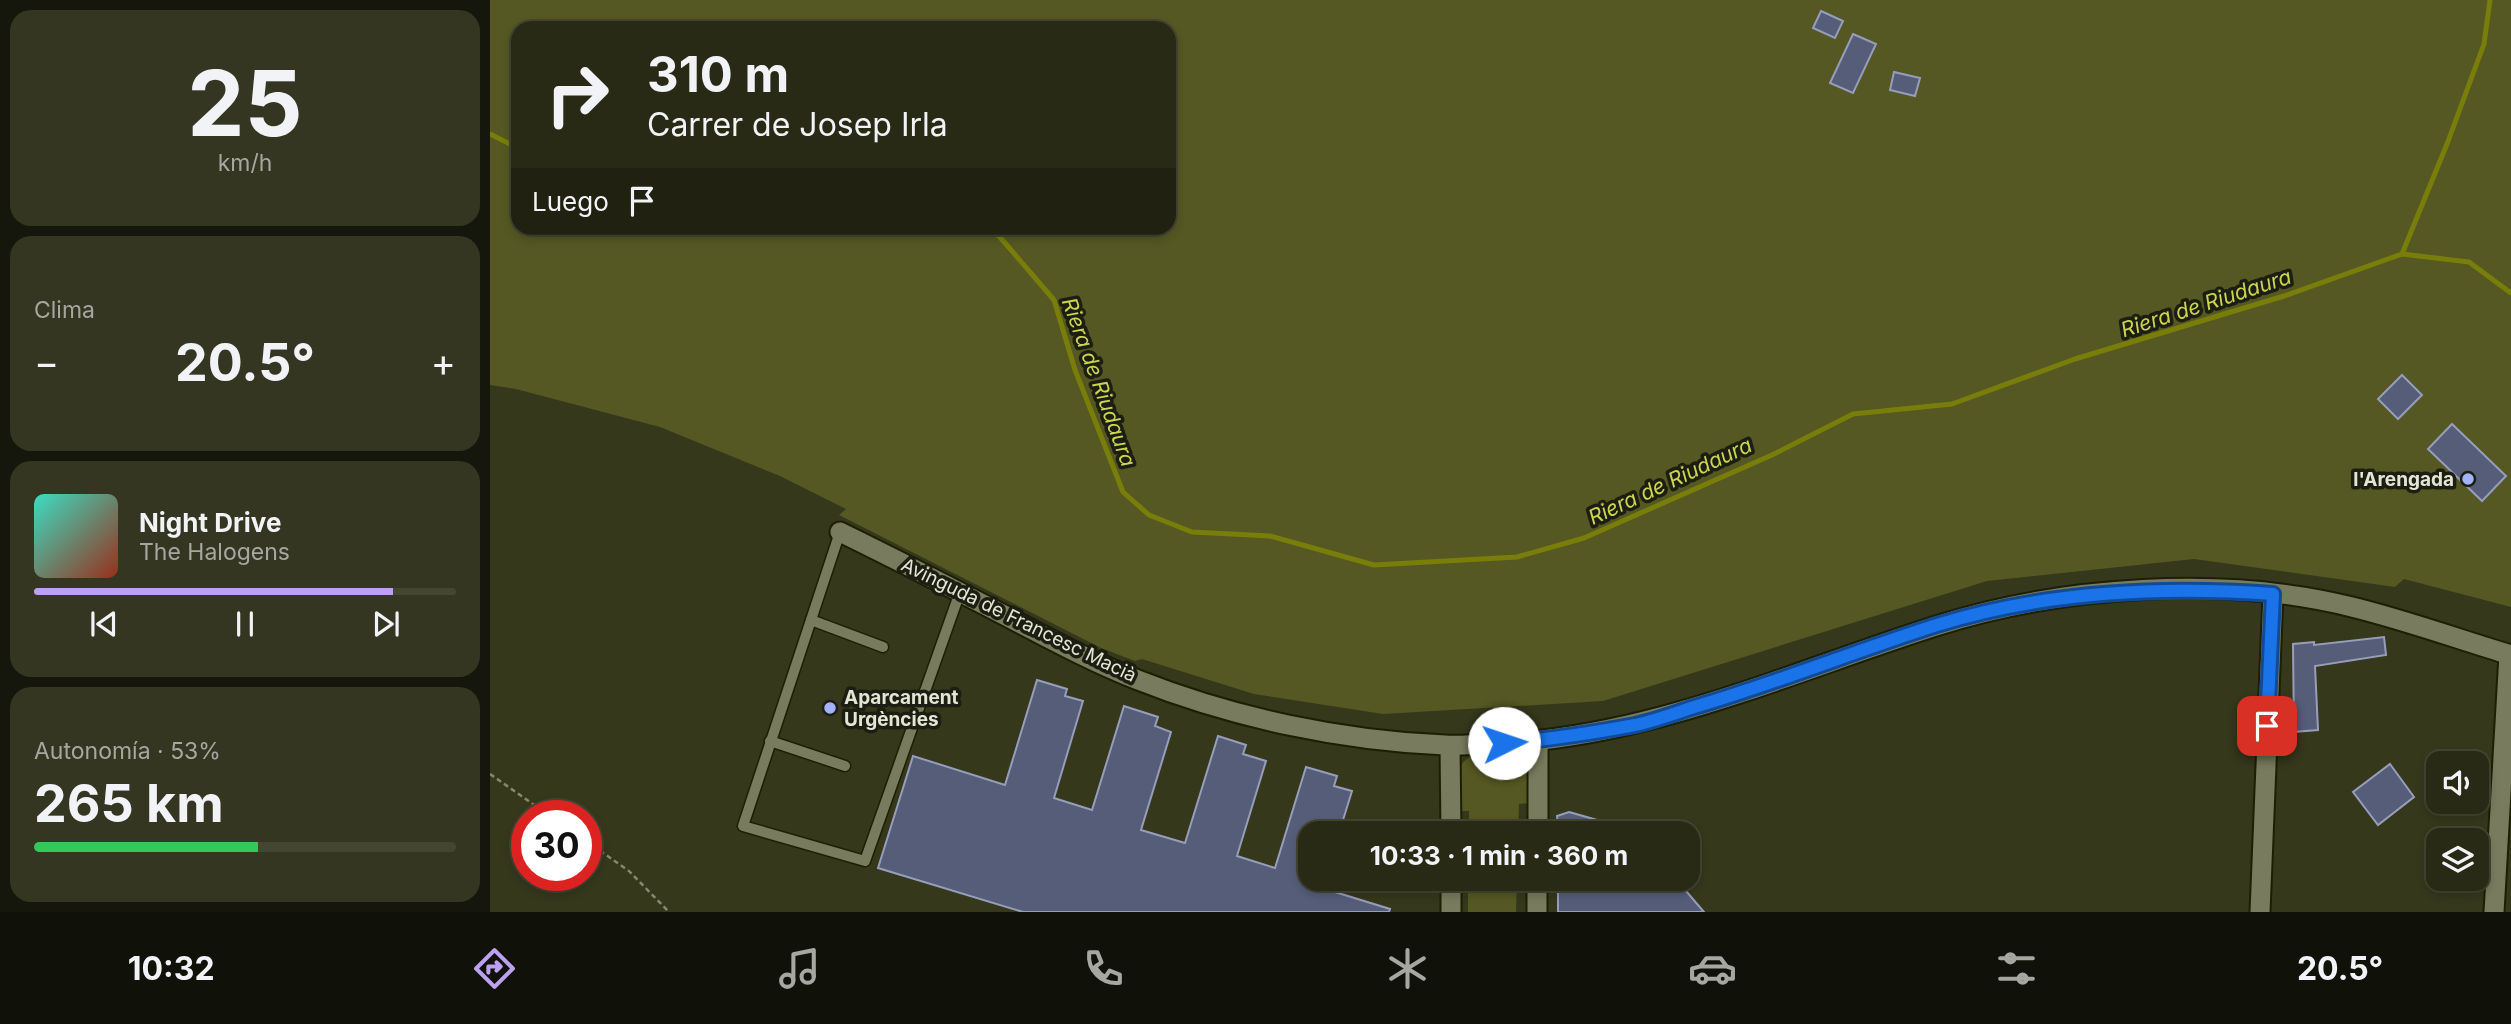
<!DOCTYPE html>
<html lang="es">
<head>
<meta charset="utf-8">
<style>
  body { margin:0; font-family:Inter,sans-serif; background:#343622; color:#f1f3f6; height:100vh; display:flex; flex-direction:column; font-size:26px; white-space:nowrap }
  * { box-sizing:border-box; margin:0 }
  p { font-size:23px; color:#a5a7a0 }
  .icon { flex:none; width:38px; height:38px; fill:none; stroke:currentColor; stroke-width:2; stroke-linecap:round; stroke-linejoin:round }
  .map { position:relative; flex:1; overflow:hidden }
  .details { display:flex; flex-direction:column; gap:10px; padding:10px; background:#16170c; width:490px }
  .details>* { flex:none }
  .guide { position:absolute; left:21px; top:21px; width:665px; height:214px; border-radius:21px; box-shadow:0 4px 10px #0003,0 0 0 2px #444634; background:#282a15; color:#f1f3f6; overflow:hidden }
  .buttons { position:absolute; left:1936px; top:751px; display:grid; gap:14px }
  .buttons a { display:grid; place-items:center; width:63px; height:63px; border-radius:14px; background:#282a15; box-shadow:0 4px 10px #0003,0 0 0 2px #444634; font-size:35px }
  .speed { position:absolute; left:21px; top:800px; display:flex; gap:14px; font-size:35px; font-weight:700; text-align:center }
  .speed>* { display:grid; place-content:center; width:91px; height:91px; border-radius:50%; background:#282a15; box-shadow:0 4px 10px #0003,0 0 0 2px #444634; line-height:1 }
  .speed .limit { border:10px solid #d22; background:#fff; color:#111 }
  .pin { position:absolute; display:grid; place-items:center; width:60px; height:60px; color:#fff; margin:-30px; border-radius:14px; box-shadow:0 4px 10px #0006 }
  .me { position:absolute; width:77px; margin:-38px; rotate:86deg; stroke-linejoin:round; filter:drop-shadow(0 0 5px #0008) }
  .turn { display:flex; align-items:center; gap:24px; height:147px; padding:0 21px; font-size:32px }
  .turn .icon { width:91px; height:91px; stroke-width:2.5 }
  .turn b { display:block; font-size:49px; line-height:60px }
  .then { display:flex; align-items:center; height:66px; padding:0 21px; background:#0003; gap:14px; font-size:26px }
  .big { font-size:52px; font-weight:700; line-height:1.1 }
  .details .card { flex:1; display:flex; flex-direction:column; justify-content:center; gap:10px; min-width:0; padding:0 24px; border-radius:21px; background:#343622 }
  .details .dial { align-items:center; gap:0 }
  .dial b { font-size:91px; line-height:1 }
  .song { display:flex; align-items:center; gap:21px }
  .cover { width:84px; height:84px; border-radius:10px; background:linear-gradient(135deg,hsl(170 70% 55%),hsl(10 70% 35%)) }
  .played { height:7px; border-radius:4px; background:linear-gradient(90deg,#bca0f2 85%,#444634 85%) }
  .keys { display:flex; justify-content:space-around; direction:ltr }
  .heat { display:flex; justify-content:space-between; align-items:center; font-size:38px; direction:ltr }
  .charge { height:10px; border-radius:5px; background:linear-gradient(90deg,#34c759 53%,#444634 0) }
  .trip { position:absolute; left:808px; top:821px; width:402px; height:70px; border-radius:21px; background:#282a15; box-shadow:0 4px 10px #0003,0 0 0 2px #444634; font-weight:700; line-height:70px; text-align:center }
  .tab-bar { display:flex; height:112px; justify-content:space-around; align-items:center; background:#101108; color:#a5a7a0 }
  .tab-bar .icon { width:49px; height:49px }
  .tab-bar .on { color:#bca0f2 }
  .tab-bar b { font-size:32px; color:#f1f3f6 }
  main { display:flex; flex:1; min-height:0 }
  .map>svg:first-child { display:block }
</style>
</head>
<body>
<main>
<section class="details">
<div class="card dial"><b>25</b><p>km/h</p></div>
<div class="card"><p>Clima</p>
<div class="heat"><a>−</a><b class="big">20.5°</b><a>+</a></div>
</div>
<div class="card">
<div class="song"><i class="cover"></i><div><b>Night Drive</b><p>The Halogens</p></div></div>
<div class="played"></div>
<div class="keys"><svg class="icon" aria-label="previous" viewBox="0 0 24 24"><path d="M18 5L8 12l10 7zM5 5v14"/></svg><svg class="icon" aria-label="pause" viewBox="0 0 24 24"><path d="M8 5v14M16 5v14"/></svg><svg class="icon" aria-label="next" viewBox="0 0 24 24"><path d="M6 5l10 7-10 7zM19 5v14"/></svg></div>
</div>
<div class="card"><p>Autonomía · 53%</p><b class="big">265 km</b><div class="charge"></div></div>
</section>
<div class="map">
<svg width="2021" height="912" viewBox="0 0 2021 912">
  <rect width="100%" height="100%" fill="#36381c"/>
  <!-- green -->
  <g fill="#555822" fill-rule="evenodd">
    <path d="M0,0H2021V607L1914,579L1905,587L1704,559L1497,581L1113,701L893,714L764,694L652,659L645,661L611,648L349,515L356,509L290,476L170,427L26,389L0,385ZM28,28H679V228H28Z"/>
    <path d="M1018,752C1043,759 1040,782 1040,803L1029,804L1028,833H979V811H968L971,765C982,750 1001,753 1018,752Z"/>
    <polygon points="978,879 1027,879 1026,912 978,912"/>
  </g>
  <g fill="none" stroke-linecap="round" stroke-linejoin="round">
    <!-- stream -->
    <g stroke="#797e0a" stroke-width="5">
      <polyline points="0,134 28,148"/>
      <polyline points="493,228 509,236 564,300 585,370 633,492 659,515 702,532 780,536 884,565 1027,557 1094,538 1282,455 1363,414 1462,404 1585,359 1794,296 1912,254 1979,262 2021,293"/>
      <polyline points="1912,254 1957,144 1994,44 2000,0"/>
    </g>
  </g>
  <!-- building -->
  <g fill="#565d78" stroke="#969ebc" stroke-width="2">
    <polygon points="1331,11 1353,21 1345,38 1323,28"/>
    <polygon points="1363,34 1386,44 1363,93 1340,83"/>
    <polygon points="1404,72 1430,78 1425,96 1400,90"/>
    <polygon points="1912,375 1932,395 1908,419 1888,399"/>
    <polygon points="1962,424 2016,476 1992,501 1938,449"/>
    <polygon points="1894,637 1896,655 1825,666 1828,730 1804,732 1803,644 1824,642 1824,645"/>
    <polygon points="547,680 577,689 575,696 593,701 564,798 602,810 634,706 668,717 665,726 681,732 651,830 695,843 728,736 756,745 753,754 776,761 747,856 785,868 816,767 847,776 844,786 862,791 849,833 821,833 821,878 835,878 832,888 900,909 899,912 533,912 388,868 423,756 515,785"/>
    <polygon points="1900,764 1924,797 1888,825 1863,792"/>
    <polygon points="1079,812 1139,829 1138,833 1069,833 1067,816"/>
    <polygon points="1068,878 1185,878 1214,912 1068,912"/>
  </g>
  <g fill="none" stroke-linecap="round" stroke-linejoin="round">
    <!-- lane casing -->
    <g stroke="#1d1f04" stroke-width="13">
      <g id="lane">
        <polyline points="350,532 253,826 375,861 470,592"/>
        <polyline points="321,620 393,647"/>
        <polyline points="280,741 355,766"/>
      </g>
    </g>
    <!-- street casing -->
    <g stroke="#1d1f04" stroke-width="23">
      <g id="street">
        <path d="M350,532C405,559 460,587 514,615C558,638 602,662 648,680C744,718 853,741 955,745C970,746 985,744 999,744C1157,739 1298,673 1446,626C1571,586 1734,575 1862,607C1915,620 1968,639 2021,655"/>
        <polyline points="960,746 961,833"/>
        <polyline points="1048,833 1048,741"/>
        <polyline points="961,912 961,878"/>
        <polyline points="1047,912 1047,878"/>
        <polyline points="1770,912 1783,594"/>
        <polyline points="2004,912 2019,655"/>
      </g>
    </g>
    <!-- path -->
    <g stroke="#868871" stroke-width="2.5" stroke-dasharray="5 3.5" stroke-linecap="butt">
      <polyline points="0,774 60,816"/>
      <polyline points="96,841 139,871 179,912"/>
    </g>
    <!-- lane -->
    <use href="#lane" stroke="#787b5d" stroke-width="10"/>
    <!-- street -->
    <use href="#street" stroke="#787b5d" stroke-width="19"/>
  </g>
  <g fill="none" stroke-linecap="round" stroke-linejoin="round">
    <!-- route casing -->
    <g stroke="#114b97" stroke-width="18">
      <path id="route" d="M1014,743C1058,740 1102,733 1145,725C1164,721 1183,714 1201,708C1284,684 1365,651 1447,625C1556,591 1670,586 1783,594L1777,726"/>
    </g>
    <!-- route -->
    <use href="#route" stroke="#1a73e8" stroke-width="12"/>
  </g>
  <!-- markers -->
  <g fill="#a1b3fd" stroke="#1d1e12" stroke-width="2.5">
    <circle cx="1978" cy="479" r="7"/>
    <circle cx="340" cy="708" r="7"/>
  </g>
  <g text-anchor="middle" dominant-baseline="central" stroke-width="7" stroke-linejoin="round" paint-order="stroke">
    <!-- poi labels -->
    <g font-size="19" font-weight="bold" fill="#e3e6d5" stroke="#1d1e12" text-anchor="end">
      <text x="1964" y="479">l'Arengada</text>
      <text x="354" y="697" text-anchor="start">Aparcament<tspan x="354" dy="22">Urgències</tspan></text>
    </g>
    <!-- street labels -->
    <g font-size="19" fill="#e3e6d5" stroke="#1d1e12">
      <text transform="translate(529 620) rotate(26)">Avinguda de Francesc Macià</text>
    </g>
    <!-- water labels -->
    <g font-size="21" font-style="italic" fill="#ccd550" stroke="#1d1e12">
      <text transform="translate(1716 303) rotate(-18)">Riera de Riudaura</text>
      <text transform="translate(609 382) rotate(70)">Riera de Riudaura</text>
      <text transform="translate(1180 481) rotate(-25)">Riera de Riudaura</text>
    </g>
  </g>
</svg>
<div class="buttons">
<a><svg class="icon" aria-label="sound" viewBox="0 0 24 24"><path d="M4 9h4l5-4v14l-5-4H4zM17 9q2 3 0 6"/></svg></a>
<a><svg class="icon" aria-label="layers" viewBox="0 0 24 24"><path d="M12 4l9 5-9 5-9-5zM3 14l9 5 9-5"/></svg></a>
</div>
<div class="speed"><div class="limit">30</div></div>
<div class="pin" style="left:1777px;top:726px;background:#d93025"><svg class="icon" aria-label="arrive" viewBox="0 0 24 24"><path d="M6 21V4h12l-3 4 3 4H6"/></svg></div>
<svg class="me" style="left:1014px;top:743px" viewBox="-20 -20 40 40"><circle r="19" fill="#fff"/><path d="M0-13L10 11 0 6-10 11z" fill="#1a73e8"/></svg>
<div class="trip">10:33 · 1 min · 360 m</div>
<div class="guide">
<div class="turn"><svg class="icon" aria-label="right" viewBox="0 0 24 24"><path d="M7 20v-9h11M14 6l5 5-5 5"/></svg><div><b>310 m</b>Carrer de Josep Irla</div></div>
<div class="then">Luego<svg class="icon" aria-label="arrive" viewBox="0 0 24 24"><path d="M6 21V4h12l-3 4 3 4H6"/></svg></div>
</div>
</div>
</main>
<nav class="tab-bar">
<b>10:32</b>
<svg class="icon on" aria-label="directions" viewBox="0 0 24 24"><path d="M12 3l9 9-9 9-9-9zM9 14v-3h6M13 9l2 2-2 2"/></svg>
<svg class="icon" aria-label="music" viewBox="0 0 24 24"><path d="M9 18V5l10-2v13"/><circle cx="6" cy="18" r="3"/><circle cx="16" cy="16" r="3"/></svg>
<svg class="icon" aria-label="phone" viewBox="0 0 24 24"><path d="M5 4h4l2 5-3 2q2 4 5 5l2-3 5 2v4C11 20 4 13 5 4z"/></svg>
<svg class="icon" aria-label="climate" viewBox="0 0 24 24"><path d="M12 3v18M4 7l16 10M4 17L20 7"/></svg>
<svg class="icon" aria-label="car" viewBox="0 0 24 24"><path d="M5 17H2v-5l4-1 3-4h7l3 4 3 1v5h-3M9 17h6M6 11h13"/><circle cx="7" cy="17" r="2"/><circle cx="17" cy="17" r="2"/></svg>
<svg class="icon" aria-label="filters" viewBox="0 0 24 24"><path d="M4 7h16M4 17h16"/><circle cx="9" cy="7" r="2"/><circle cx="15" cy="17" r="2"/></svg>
<b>20.5°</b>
</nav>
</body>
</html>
